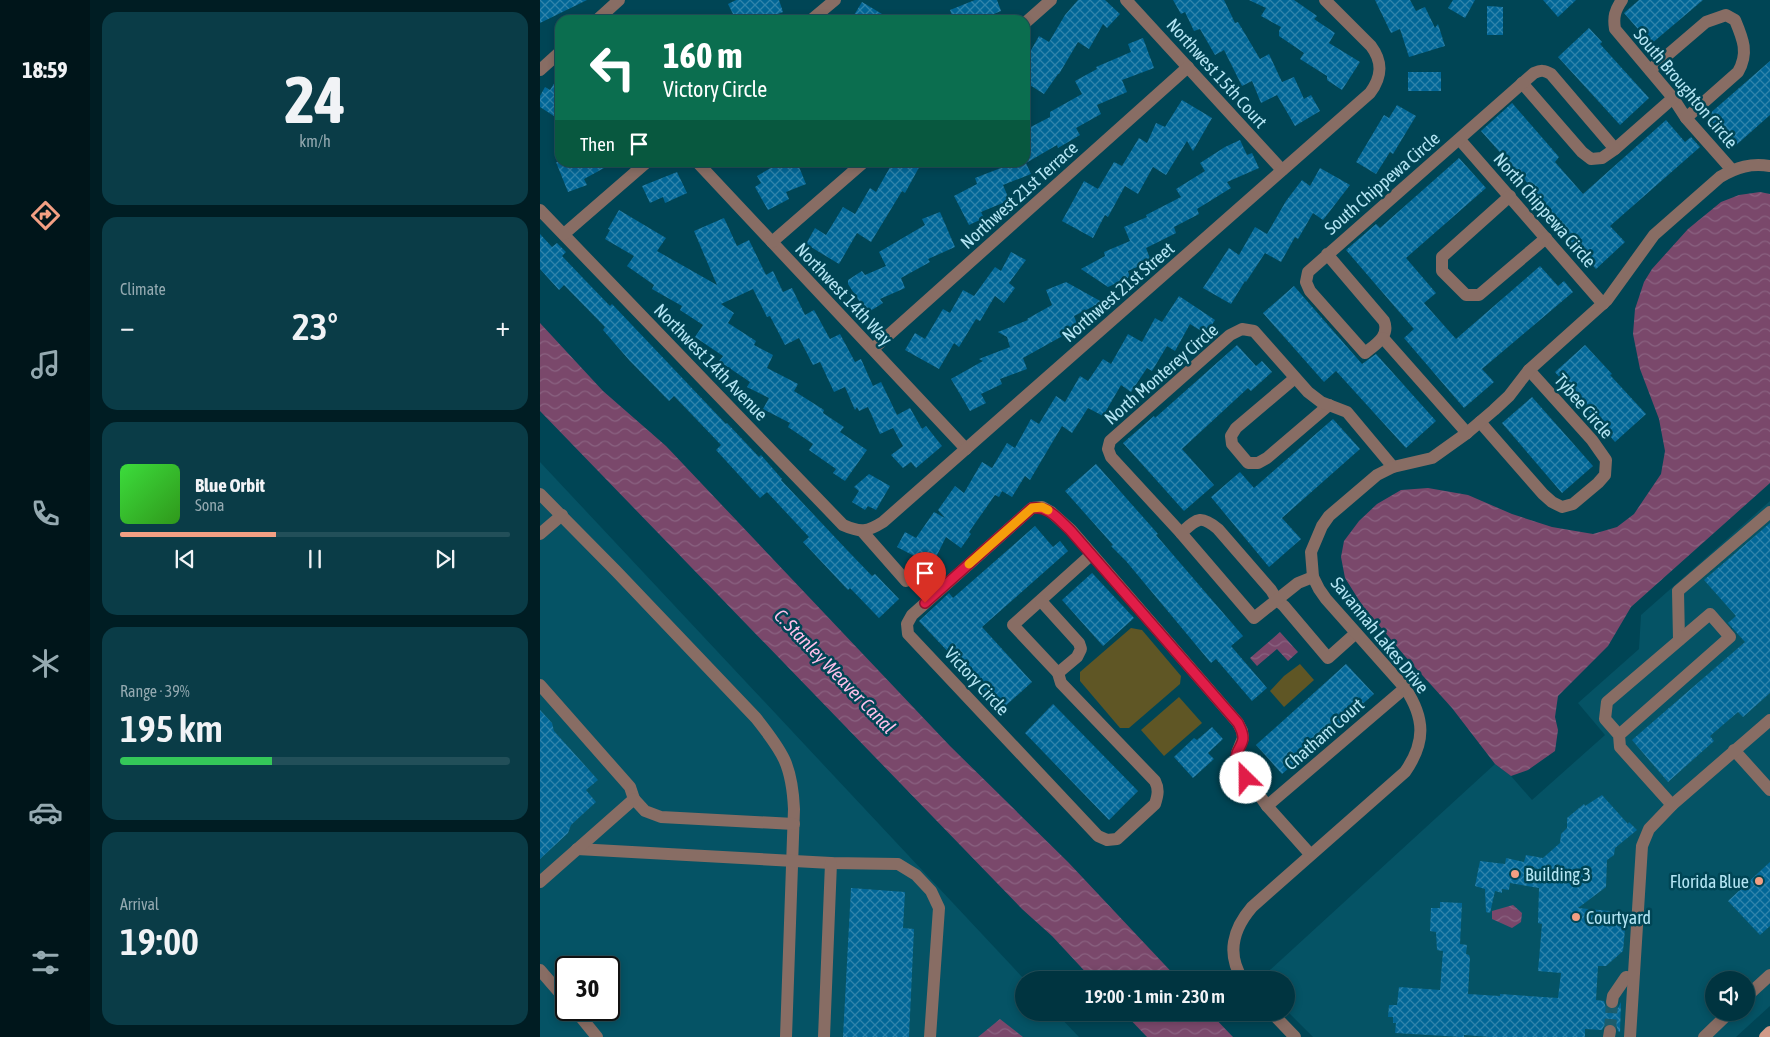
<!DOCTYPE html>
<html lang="en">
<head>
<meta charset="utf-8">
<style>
  body { margin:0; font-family:"Asap Condensed",sans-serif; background:#0a3c47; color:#f1f3f6; height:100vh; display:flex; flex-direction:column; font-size:19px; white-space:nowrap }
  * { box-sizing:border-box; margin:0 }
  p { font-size:16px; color:#95aab1 }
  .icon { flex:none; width:28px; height:28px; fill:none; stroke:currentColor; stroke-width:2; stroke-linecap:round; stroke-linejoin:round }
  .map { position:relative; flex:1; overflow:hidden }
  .panel { display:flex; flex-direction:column; gap:12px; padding:12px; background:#001d23; width:450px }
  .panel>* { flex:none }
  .hud { position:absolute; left:15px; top:15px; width:475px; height:152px; border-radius:15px; box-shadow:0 2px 8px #0003,0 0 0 1px #224f59; background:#0b6e4f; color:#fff; overflow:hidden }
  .buttons { position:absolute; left:1165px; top:971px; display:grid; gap:10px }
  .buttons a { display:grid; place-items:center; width:50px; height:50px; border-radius:50%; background:#003440; box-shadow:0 2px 8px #0003,0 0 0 1px #224f59; font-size:25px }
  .speed { position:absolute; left:15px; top:956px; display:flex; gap:10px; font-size:25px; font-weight:700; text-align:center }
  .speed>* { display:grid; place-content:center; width:65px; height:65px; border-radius:50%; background:#003440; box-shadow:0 2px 8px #0003,0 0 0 1px #224f59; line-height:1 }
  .speed .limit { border:2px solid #111; border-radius:8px; background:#fff; color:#111 }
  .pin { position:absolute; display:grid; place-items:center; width:42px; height:42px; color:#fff; margin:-51px -21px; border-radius:50% 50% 50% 0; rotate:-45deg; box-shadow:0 0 5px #0007 }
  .pin .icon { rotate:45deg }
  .me { position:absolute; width:55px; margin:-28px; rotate:337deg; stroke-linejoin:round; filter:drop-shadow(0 0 4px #0008) }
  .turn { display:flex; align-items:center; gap:18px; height:105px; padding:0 25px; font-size:22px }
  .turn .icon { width:65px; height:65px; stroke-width:2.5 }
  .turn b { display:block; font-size:35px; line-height:42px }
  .then { display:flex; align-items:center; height:48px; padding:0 25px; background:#0003; gap:10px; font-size:19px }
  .big { font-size:38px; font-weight:600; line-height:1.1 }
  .panel .widget { flex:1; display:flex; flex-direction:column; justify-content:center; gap:8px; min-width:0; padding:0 18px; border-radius:15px; background:#0a3c47 }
  .panel .dial { align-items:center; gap:0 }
  .dial b { font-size:65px; line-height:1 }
  .song { display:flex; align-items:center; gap:15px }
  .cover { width:60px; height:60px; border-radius:8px; background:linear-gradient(135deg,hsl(120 70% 55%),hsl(110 70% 35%)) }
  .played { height:5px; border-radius:2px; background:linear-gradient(90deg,#f39f83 40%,#224f59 40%) }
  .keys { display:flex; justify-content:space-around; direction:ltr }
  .heat { display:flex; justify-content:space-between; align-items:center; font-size:28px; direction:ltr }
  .charge { height:8px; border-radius:4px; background:linear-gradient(90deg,#34c759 39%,#224f59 0) }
  .trip { position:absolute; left:475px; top:971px; width:280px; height:50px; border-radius:25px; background:#003440; box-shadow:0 2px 8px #0003,0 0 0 1px #224f59; font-weight:600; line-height:50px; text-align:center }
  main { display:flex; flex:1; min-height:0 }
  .tabs { display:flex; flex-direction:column; width:90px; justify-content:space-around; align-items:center; background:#00151a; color:#95aab1 }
  .tabs .icon { width:35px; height:35px }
  .tabs .selected { color:#f39f83 }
  .tabs b { font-size:22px; color:#f1f3f6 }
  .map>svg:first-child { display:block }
</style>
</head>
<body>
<main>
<nav class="tabs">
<b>18:59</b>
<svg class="icon selected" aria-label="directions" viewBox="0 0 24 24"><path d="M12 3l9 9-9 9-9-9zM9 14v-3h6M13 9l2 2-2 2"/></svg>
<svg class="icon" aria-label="music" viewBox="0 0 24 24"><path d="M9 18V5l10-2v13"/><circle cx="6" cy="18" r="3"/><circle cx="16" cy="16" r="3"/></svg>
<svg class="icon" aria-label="phone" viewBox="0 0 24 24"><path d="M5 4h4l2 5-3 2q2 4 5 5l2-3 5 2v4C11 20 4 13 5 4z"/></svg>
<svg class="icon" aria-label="climate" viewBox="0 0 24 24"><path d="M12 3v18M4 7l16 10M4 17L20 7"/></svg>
<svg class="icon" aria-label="car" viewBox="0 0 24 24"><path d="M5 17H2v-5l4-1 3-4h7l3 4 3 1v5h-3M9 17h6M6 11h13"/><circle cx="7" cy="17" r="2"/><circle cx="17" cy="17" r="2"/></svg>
<svg class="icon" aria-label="filters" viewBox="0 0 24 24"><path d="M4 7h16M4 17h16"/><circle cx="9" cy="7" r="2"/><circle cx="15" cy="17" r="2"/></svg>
</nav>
<section class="panel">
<div class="widget dial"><b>24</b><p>km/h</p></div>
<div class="widget"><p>Climate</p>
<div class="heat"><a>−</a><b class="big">23°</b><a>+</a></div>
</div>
<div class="widget">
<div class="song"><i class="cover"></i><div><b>Blue Orbit</b><p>Sona</p></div></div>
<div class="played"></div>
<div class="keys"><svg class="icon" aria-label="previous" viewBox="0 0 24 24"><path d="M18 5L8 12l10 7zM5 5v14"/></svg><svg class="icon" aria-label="pause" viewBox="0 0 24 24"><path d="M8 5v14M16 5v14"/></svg><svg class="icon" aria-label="next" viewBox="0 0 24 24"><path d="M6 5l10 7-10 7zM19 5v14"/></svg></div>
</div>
<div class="widget"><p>Range · 39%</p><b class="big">195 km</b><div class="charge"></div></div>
<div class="widget"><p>Arrival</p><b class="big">19:00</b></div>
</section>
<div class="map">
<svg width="1230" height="1037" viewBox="0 0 1230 1037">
  <defs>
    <pattern id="water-waves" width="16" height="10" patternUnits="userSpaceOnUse" patternTransform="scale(1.25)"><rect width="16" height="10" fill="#7a486b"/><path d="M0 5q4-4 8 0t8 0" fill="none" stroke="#8a6281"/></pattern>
    <pattern id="building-cross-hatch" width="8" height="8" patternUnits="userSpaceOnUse" patternTransform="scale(1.25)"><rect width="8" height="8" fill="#026797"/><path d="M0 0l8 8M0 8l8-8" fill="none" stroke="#3084ab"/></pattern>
  </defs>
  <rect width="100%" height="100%" fill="#004555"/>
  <!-- built -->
  <g fill="#055365" fill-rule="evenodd">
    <path d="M0,462L485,980H484V1012L516,1013L539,1037H0ZM26,968H69V1010H26Z"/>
    <path d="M1230,501V1006L1196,1037H773L746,1010V980H719L955,764L971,776L992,800L1065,735L1038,703L1099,649L1101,615ZM1174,980H1206V1012H1174Z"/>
  </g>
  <!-- park -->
  <g fill="#5f5625">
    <polygon points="591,628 602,630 641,676 640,684 589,728 580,728 540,681 540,672"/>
    <polygon points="760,664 774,680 744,707 730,691 744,676"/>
    <polygon points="639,697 662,723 624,756 601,730"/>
  </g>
  <!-- water -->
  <g fill="url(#water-waves)">
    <polygon points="1220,192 1230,194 1230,483 1091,607 1068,646 1018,696 1015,717 1018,730 1015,751 988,770 971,776 955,764 912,708 864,655 822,605 805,578 801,557 804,541 819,521 837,504 861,490 888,488 928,495 972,514 1012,527 1053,534 1077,527 1094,514 1121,474 1125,451 1119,419 1100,369 1093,334 1095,309 1104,282 1112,269 1148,229 1181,202 1199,195"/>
    <polygon points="0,323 63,391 126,446 410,746 528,862 639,980 553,980 512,936 482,909 0,411"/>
    <polygon points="740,632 758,652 748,661 737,649 717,666 710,658"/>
    <polygon points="973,905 982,913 981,922 972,928 952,919 952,911"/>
    <polygon points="584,1013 670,1013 693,1037 607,1037"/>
    <polygon points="460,1019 483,1037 438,1037"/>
  </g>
  <!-- building -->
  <g fill="url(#building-cross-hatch)">
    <polygon points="0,0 47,0 0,23"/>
    <polygon points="196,0 239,0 243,12 223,20 196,20 188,4"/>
    <polygon points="435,0 457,0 461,11 439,20 414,20 410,10"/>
    <polygon points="538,0 565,0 580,14 567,28 563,24 549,49 538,42 519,74 518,74 504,94 485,82 485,61 499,36 509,42 525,15"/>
    <polygon points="633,0 684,0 695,23 698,22 720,59 729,54 742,82 754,77 764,99 771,95 780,111 755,126 737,95 721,103 712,81 702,86 684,50 675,55 660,29 654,31 645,12 641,14"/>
    <polygon points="709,0 754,0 777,16 774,19 795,33 789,43 820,62 802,90 787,80 787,76 760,59 764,53 739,36 739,31 741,27 721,16 726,8"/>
    <polygon points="835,0 870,0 876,11 885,7 895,28 898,24 905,46 869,57 860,29 851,33"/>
    <polygon points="913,0 935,0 925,18 908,8"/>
    <polygon points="1003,0 1036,0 1018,17"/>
    <polygon points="1099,0 1163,0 1111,44 1084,13"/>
    <polygon points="322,2 352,20 311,20"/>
    <polygon points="947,6 963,7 963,35 947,35"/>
    <polygon points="1049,28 1062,42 1060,44 1109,98 1080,125 1018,57"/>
    <polygon points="603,38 614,68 582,80 587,92 557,105 561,114 536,128 540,135 518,148 517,145 486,163 491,174 463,185 468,197 465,202 441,212 444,218 429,225 414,196 437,184 435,178 466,166 464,162 485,162 485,130 510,117 510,112 542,94 535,81 557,69 556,67 591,52 588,44"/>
    <polygon points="1230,61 1230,115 1194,147 1167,116"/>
    <rect x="868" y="72" width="33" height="19"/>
    <polygon points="20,74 20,120 0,107 0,96 5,87 10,90"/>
    <polygon points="642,100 672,118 653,151 647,141 626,175 613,167 598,194 585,186 568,217 565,215 553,238 522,221 544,181 558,189 574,162 582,166 599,138 607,143 616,123 625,127"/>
    <polygon points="972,103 1019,157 1015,162 1043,194 1126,120 1145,142 1151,137 1160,147 1070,226 1085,242 1056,269 994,201 999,196 941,131"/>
    <polygon points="857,105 876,116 853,154 850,152 836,174 816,162 844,115 849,118"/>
    <polygon points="700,140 707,155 712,153 719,168 687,182 691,188 657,209 659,214 634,227 636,233 606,248 611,261 588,271 590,277 568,287 541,269 565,256 564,252 590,241 584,227 607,217 606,215 641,197 636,189 665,171 660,163 685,147"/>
    <polygon points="919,158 946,188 866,258 896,293 884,303 916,339 1000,266 1018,286 1024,281 1033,292 942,369 954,382 924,408 864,338 874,329 806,250 836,224 840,228"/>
    <polygon points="16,162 75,162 44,179 47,185 28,192"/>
    <polygon points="241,162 257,162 266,184 246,192 249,199 228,210 215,187 221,183 217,176"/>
    <polygon points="353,162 382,162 365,193 362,191 331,242 317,233 299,264 266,244 275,228 286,235 303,207 315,214 330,188 336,192"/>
    <polygon points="780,168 810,185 783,220 773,213 758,239 755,237 741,262 725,253 706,282 705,281 691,304 663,288 689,248 699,255 715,227 727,234 746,201 762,180 770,186"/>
    <polygon points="137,172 147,193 125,203 123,197 110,203 102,186"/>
    <polygon points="79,210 126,238 117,251 177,285 154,231 184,218 197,246 209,240 226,275 233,271 243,292 252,288 265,315 274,310 290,339 300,334 315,362 321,359 333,386 341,382 357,415 370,408 382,429 386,426 402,446 376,468 371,462 363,468 351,455 363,446 353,428 340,434 328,407 319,411 317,407 315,410 305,387 294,392 280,362 273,365 259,338 245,345 230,316 227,317 213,289 181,304 194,313 188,323 216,341 214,345 233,355 227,368 258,384 254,391 284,410 283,413 304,427 300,432 327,450 305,481 293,473 296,469 269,450 273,444 248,427 250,423 223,409 229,398 207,387 210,382 179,361 183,356 155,337 163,325 140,310 142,306 112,289 114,285 87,266 94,256 65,239 70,230 68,229"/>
    <polygon points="400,212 415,247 388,259 390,262 361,278 365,288 340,299 343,303 327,313 308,284 308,280 322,271 325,275 346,266 339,252 385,225 382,219"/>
    <polygon points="0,234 12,247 17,243 26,252 22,256 42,277 70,306 72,304 186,424 187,423 219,457 221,455 242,479 241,480 307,550 332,576 335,574 359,599 339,618 310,588 308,590 263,542 269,537 227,492 220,498 176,450 181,445 134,396 129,401 89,360 63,330 65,327 24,285 19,290 0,269"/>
    <polygon points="471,252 486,260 469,283 475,288 464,303 455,296 440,321 436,319 419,347 414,343 399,369 365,350 375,333 385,339 403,309 410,313 423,290 434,296 455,267 461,271"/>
    <polygon points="526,282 562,302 534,316 539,329 526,334 483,358 487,369 460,379 462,384 441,394 446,403 430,411 411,379 443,361 439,359 470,347 467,337 458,332 488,320 487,319 512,305 506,290"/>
    <polygon points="754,286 822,364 836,354 896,421 866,448 796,371 784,382 723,313"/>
    <polygon points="639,296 675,320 666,334 650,324 635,351 627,346 612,371 607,368 591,392 581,385 563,416 548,408 532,433 522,426 490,480 485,476 472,497 462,491 459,497 455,495 429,532 431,534 421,548 406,537 394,561 382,555 380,559 357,547 365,532 376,538 394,512 405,518 398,510 415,486 424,493 442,462 452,468 467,443 475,448 491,419 499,424 516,396 525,402 540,376 548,381 563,359 571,364 588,334 602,342 615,318 622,322"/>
    <polygon points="697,345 716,366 722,361 732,372 711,391 708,388 642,449 674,485 644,511 583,443 614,416 615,418"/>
    <polygon points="1045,345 1072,374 1070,375 1106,414 1075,442 1015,372"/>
    <polygon points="992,397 1053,466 1022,493 962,423"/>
    <polygon points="793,419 820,449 742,518 761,539 729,567 671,497 700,472 714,488"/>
    <polygon points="556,464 618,534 616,535 703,636 691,646 727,688 712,701 676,659 671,663 586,561 571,546 573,545 525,491"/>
    <polygon points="329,474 350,486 336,510 328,506 325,510 312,502 319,491 314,487"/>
    <polygon points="1230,523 1230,693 1203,717 1198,712 1170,736 1174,741 1128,782 1092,740 1205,642 1188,623 1196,616 1164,580"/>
    <polygon points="495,526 513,547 520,541 528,551 442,627 492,682 462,709 379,621 409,593 413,598"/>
    <polygon points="552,573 594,618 563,646 522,600"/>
    <polygon points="806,664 834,694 742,774 716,745"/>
    <polygon points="513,704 598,791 569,820 485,733"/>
    <polygon points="0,710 12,723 14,731 58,780 46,790 56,802 31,825 28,833 0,859"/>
    <polygon points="672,727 683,739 668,753 674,759 653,778 634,757 654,738 657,740"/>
    <polygon points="1062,795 1088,824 1089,822 1097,830 1075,848 1074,855 1067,860 1066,887 1038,908 1070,911 1085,929 1083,951 1066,966 1058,966 1056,1000 1064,1001 1066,1008 1071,1010 1078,1008 1081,1002 1080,1032 1078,1031 1076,1025 1071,1023 1064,1026 1062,1030 1045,1029 1045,1037 951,1037 924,1035 924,1037 922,1037 855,1033 856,1023 853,1023 853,1017 848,1017 849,1005 857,1005 859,987 900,990 903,951 897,950 896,932 890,931 891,908 900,908 900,902 922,903 920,944 927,945 926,954 929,955 930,958 928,994 960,996 960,994 1018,998 1021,973 998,971 1002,924 998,923 999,888 970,883 969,890 962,889 962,893 955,891 950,913 946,912 945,889 935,886 940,861 965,864 966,858 984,862 986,855 1003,858 1020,843 1021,834 1027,828 1027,818 1044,804 1045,806"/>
    <polygon points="1230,862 1230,926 1220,935 1188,901"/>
    <polygon points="311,888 365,892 363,928 374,929 369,1037 303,1037"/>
  </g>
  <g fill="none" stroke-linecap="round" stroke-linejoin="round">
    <!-- minor-tunnel -->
    <polyline stroke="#1b5d6d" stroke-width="12" stroke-dasharray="12 6" stroke-linecap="butt" points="1070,1031 1072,1002"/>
    <!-- minor -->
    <g stroke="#886d64" stroke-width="12">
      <polyline points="586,0 742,170"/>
      <path d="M1082,0C1075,10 1073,17 1075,29L1133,98L1146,118L1192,170"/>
      <polyline points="57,20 79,0"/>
      <polyline points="271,20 295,0"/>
      <polyline points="485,23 511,0"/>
      <polyline points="0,70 20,52"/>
      <path d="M1110,70L1166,22L1186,15L1195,20C1203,39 1209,53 1198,72L1146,118"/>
      <polyline points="982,83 1042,152 1051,159 1062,158 1075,149 1133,98"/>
      <polyline points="920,140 1063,304"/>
      <polyline points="157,162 426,449"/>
      <polyline points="970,196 902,257 902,271 926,295 939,295 1006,238"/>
      <path d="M0,210L303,525C321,533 327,532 343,522L830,93C842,77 843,62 831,46L785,0"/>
      <polyline points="24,234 107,162"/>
      <polyline points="232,242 324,162"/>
      <path d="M787,254L844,321C850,336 836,344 825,353L770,291L766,282L768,272L994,73C1001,70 1004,70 1011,74L1075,149"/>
      <polyline points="843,338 927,433"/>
      <polyline points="333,349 648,67"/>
      <polyline points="755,378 696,428 691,436 692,444 708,463 718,463 727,458 789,405"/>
      <polyline points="940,422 1003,494 1012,502 1022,507 1033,504 1058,483 1065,475 1066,460 1052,440 989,370"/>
      <path d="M0,494L76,571L216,718C243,752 252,765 254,809L246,1037"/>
      <polyline points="322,531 366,581"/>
      <path d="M641,533C657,519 660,514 678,529L731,590L737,600L744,606L788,658L816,633"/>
      <polyline points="0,534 22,515"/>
      <path d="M552,554L473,625L518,673L521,683L615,781C619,789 618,795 615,804L577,839L567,840L558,836L368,634L367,624L372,615L492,508L502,507L511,512L531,530L698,723L702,731L703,738L697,753V762L699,770L713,786L727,806L770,854"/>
      <polyline points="773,577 758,583 714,618 641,533 571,457 568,449 570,441 690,335 702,329 714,331 768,392 781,402 807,412 853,467"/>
      <polyline points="501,601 539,643 541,649 537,657 518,673"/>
      <polyline points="1139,640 1138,591 1230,512"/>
      <polyline points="0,685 90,787 94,799"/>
      <polyline points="1079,735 1065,719 1067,702 1170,614 1190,637 1079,735 1080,747 1132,805"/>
      <polyline points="1194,750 1230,790"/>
      <polyline points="727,806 865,688"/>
      <polyline points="37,849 291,863 358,864 376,875 391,891 399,908 390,1037"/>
      <polyline points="0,882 94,799 105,811 121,817 254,824"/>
      <polyline points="0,970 26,1000"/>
      <path d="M703,980C686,954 693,929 712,907L865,772C886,742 885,718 865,688L786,599L779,589L773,577L771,552L782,526L789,516L837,475L853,467L892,458L927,433L954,410L969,396L989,370L1067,300L1114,235L1180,177C1197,167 1211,163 1230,166"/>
      <polyline points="1206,997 1230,975"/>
      <polyline points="1072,1002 1073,996 1086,977 1093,978"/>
      <polyline points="35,1010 57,1037"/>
      <polyline points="731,1012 755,1037"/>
      <polyline points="284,1037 291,863"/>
      <polyline points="1069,1037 1070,1031"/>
      <polyline points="1090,1037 1102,846 1109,829 1132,805 1230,720"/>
      <polyline points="1164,1037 1190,1012"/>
    </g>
    <!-- major -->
    <polyline stroke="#d19a88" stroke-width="12" points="1225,1037 1230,1032"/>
  </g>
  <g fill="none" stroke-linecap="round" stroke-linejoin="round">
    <!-- route casing -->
    <g stroke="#92132f" stroke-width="12">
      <path id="route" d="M385,603L492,508C509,506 518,519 530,530L698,723C700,727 703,732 703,738C703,743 699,748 697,753C694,763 700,771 706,778"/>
    </g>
    <!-- route -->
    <use href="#route" stroke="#e11d48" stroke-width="9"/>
    <!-- slow -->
    <polyline stroke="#f59e0b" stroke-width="9" points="429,564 492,508 502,507 508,510"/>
  </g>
  <!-- markers -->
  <g fill="#f39f83" stroke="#004555" stroke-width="2">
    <circle cx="975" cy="874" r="5"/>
    <circle cx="1219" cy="881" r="5"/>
    <circle cx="1036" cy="917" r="5"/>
  </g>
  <g text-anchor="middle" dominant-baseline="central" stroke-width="5" stroke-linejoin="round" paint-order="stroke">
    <!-- street labels -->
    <g font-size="18" fill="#b3e5f4" stroke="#004555">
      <text transform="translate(677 73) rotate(48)">Northwest 15th Court</text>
      <text transform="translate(1146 88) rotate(50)">South Broughton Circle</text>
      <text transform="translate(842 183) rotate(-41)">South Chippewa Circle</text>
      <text transform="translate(479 195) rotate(-42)">Northwest 21st Terrace</text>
      <text transform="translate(1005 210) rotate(49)">North Chippewa Circle</text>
      <text transform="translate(578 292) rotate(-41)">Northwest 21st Street</text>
      <text transform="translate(304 294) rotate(47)">Northwest 14th Way</text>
      <text transform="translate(171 362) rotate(46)">Northwest 14th Avenue</text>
      <text transform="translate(621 374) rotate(-41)">North Monterey Circle</text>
      <text transform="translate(1044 406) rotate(49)">Tybee Circle</text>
      <text transform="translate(840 635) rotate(51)">Savannah Lakes Drive</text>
      <text transform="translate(437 681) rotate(47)">Victory Circle</text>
      <text transform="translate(784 734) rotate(-41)">Chatham Court</text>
    </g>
    <!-- poi labels -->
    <g font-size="18" fill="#b3e5f4" stroke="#004555" text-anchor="start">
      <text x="985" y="874">Building 3</text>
      <text x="1209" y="881" text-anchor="end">Florida Blue</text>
      <text x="1046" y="917">Courtyard</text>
    </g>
    <!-- water labels -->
    <g font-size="19" font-style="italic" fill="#febfe9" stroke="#004555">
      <text transform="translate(295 671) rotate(46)">C. Stanley Weaver Canal</text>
    </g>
  </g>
</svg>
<div class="buttons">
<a><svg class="icon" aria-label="sound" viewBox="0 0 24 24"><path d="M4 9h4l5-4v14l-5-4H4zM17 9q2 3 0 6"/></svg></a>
</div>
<div class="speed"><div class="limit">30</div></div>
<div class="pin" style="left:385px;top:603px;background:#d93025"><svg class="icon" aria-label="arrive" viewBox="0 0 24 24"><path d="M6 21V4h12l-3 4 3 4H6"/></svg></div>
<svg class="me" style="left:706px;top:778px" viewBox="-20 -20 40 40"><circle r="19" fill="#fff"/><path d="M0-13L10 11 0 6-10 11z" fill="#e11d48"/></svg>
<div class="trip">19:00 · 1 min · 230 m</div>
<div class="hud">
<div class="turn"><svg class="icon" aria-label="left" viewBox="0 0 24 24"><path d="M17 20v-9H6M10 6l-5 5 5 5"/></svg><div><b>160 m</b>Victory Circle</div></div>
<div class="then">Then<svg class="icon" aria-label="arrive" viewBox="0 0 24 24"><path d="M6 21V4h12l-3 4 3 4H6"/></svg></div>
</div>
</div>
</main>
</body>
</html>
